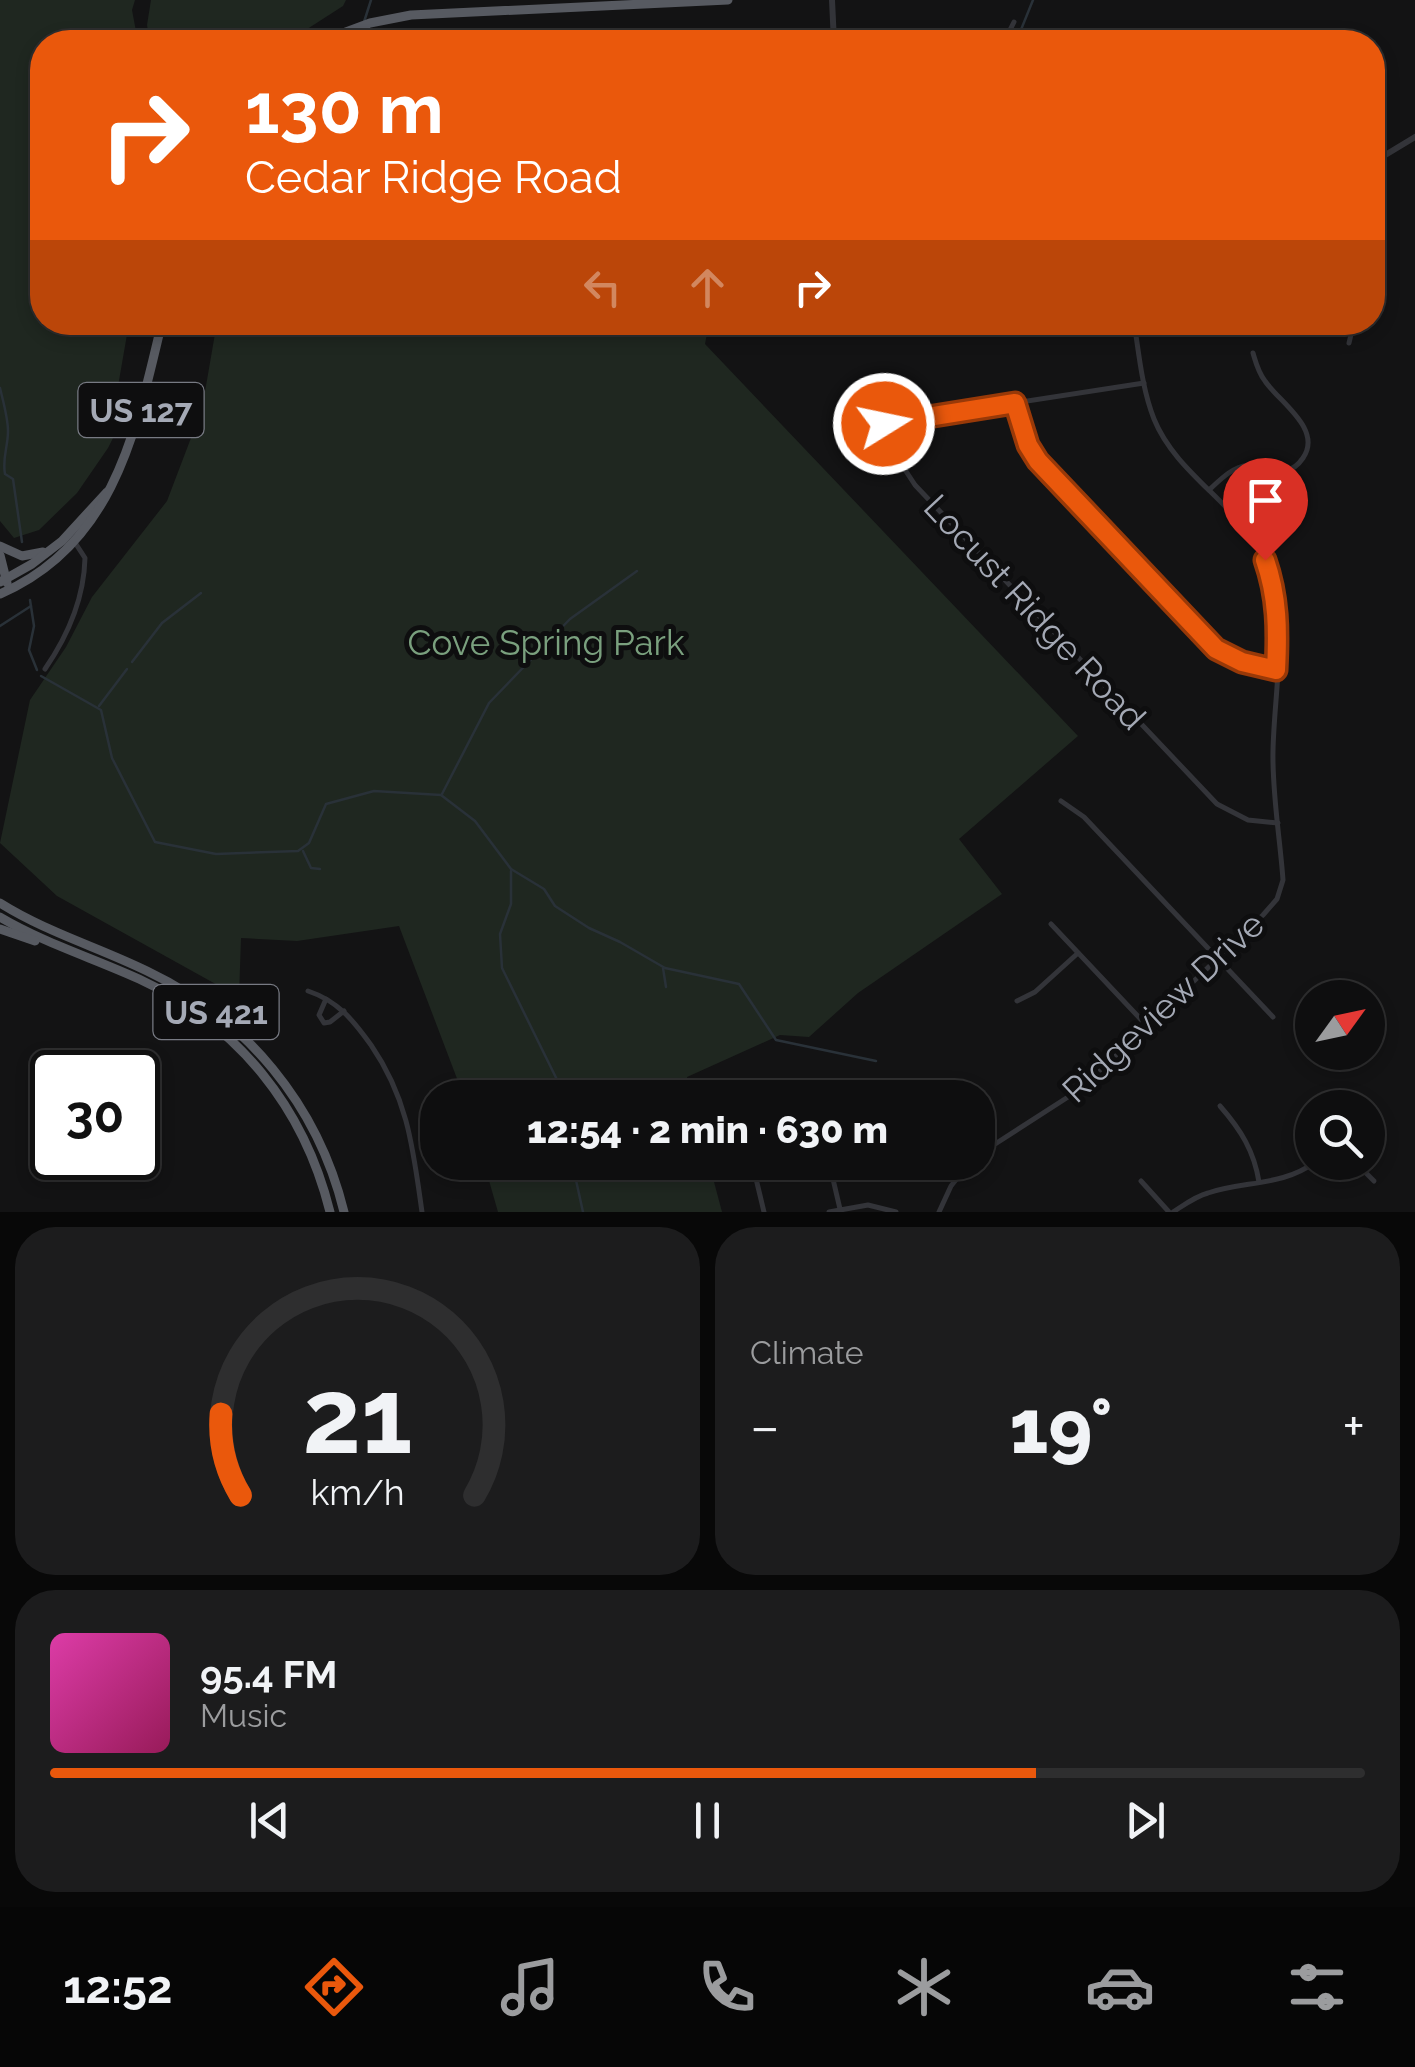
<!DOCTYPE html>
<html lang="en">
<head>
<meta charset="utf-8">
<style>
  body { margin:0; font-family:Raleway,sans-serif; background:#1c1c1d; color:#f1f3f6; height:100vh; display:flex; flex-direction:column; font-size:38px; white-space:nowrap }
  * { box-sizing:border-box; margin:0 }
  p { font-size:32px; color:#9b9c9e }
  .icon { flex:none; width:55px; height:55px; fill:none; stroke:currentColor; stroke-width:2; stroke-linecap:round; stroke-linejoin:round }
  .map { position:relative; height:1212px; overflow:hidden }
  .panel { display:flex; flex-direction:column; gap:15px; padding:15px; background:#080808; flex:1 }
  .panel>* { flex:none }
  .banner { position:absolute; left:30px; top:30px; width:1355px; height:305px; border-radius:40px; box-shadow:0 5px 15px #0003,0 0 0 2px #2e2e2f; background:#ea580c; color:#fff; overflow:hidden }
  .needle { width:65px; rotate:57deg }
  .tools { position:absolute; left:1295px; top:980px; display:grid; gap:20px }
  .tools a { display:grid; place-items:center; width:90px; height:90px; border-radius:50%; background:#0e0e0f; box-shadow:0 5px 15px #0003,0 0 0 2px #2e2e2f; font-size:50px }
  .speed { position:absolute; left:30px; top:1050px; display:flex; gap:20px; font-size:50px; font-weight:700; text-align:center }
  .speed>* { display:grid; place-content:center; width:130px; height:130px; border-radius:50%; background:#0e0e0f; box-shadow:0 5px 15px #0003,0 0 0 2px #2e2e2f; line-height:1 }
  .speed .limit { border:5px solid #111; border-radius:15px; background:#fff; color:#111 }
  .pin { position:absolute; display:grid; place-items:center; width:85px; height:85px; color:#fff; margin:-102px -42px; border-radius:50% 50% 50% 0; rotate:-45deg; box-shadow:0 0 10px #0007 }
  .pin .icon { rotate:45deg }
  .me { position:absolute; width:110px; margin:-55px; rotate:80deg; stroke-linejoin:round; filter:drop-shadow(0 0 8px #0008) }
  .turn { display:flex; align-items:center; gap:35px; height:210px; padding:0 50px; font-size:45px }
  .turn .icon { width:130px; height:130px; stroke-width:2.5 }
  .turn b { display:block; font-size:70px; line-height:85px }
  .lanes { display:flex; align-items:center; height:95px; padding:0 50px; background:#0003; justify-content:center; gap:50px; direction:ltr }
  .lanes .off { opacity:.35 }
  .big { font-size:75px; font-weight:800; line-height:1.1 }
  .panel .tile { flex:1; display:flex; flex-direction:column; justify-content:center; gap:15px; min-width:0; padding:0 35px; border-radius:40px; background:#1c1c1d }
  .panel .dial { align-items:center; gap:0 }
  .dial svg { height:260px; overflow:visible; fill:none; stroke:#2e2e2f; stroke-width:7; stroke-linecap:round; text-anchor:middle }
  .dial text { fill:#f1f3f6; stroke:none }
  .song { display:flex; align-items:center; gap:30px }
  .cover { width:120px; height:120px; border-radius:15px; background:linear-gradient(135deg,hsl(320 70% 55%),hsl(330 70% 35%)) }
  .played { height:10px; border-radius:5px; background:linear-gradient(90deg,#ea580c 75%,#2e2e2f 75%) }
  .keys { display:flex; justify-content:space-around; direction:ltr }
  .heat { display:flex; justify-content:space-between; align-items:center; font-size:55px; direction:ltr }
  .panel .tiles { flex:1; display:grid; gap:15px; grid-template-columns:1fr 1fr }
  .tile:last-child { grid-column:span 2 }
  .trip { position:absolute; left:420px; top:1080px; width:575px; height:100px; border-radius:40px; background:#0e0e0f; box-shadow:0 5px 15px #0003,0 0 0 2px #2e2e2f; font-weight:800; line-height:100px; text-align:center }
  .dock { display:flex; height:160px; justify-content:space-around; align-items:center; background:#060606; color:#9b9c9e }
  .dock .icon { width:70px; height:70px }
  .dock .active { color:#ea580c }
  .dock b { font-size:45px; color:#f1f3f6 }
  .map>svg:first-child { display:block }
</style>
</head>
<body>
<div class="map">
<svg width="1415" height="1212" viewBox="0 0 1415 1212">
  <rect width="100%" height="100%" fill="#131314"/>
  <!-- green -->
  <g fill="#1f2720">
    <polygon points="0,0 135,0 132,10 138,42 42,42 42,322 129,323 113,415 115,434 108,448 77,493 39,530 14,538 0,521"/>
    <polygon points="151,0 346,0 343,6 287,42 150,42 147,25"/>
    <polygon points="217,322 709,323 705,344 1078,736 959,839 1002,894 858,993 809,1037 780,1035 687,1077 692,1098 464,1097 399,926 297,941 241,938 239,997 57,896 0,843 30,700 66,647 92,597 167,501 202,409"/>
    <polygon points="484,1163 709,1163 722,1212 498,1212"/>
  </g>
  <g fill="none" stroke-linecap="round" stroke-linejoin="round">
    <!-- stream -->
    <g stroke="#293138" stroke-width="2.5">
      <polyline points="364,22 371,0"/>
      <polyline points="358,42 362,30"/>
      <polyline points="1016,42 1033,0"/>
      <path d="M0,388C3,401 8,418 8,431C8,447 2,458 5,474L13,479L22,542"/>
      <polyline points="30,600 34,626 29,650 37,670"/>
      <polyline points="0,626 31,606"/>
      <polyline points="132,662 162,623 201,593"/>
      <polyline points="41,676 101,710 112,758 155,842 216,854 298,851 309,843 326,804 374,791 441,795 475,821 511,869 544,889 555,906 589,928 620,942 665,968 739,984 776,1040 876,1061"/>
      <polyline points="99,706 127,669"/>
      <polyline points="442,794 489,703 570,619 637,571"/>
      <polyline points="303,851 311,868 320,869"/>
      <polyline points="511,871 511,904 500,934 502,968 566,1098"/>
      <polyline points="663,968 666,987"/>
      <polyline points="572,1162 583,1212"/>
    </g>
    <!-- minor -->
    <g stroke="#333439" stroke-width="5">
      <polyline points="1004,42 1014,22"/>
      <polyline points="1349,343 1354,322"/>
      <polyline points="1144,383 892,422 879,430 915,485 1217,804 1248,820 1278,823"/>
      <polyline points="1015,403 1028,445 1038,461 1216,649 1242,662 1276,670"/>
      <path d="M1209,490C1221,479 1231,468 1248,465C1269,462 1286,483 1303,458C1323,429 1279,402 1265,381C1258,372 1256,363 1253,353"/>
      <path d="M45,669C67,637 84,598 85,558L74,541"/>
      <polyline points="1061,801 1084,817 1273,1017"/>
      <polyline points="1051,924 1149,1028"/>
      <path d="M308,991C338,1001 353,1020 371,1045C408,1099 413,1148 422,1212"/>
      <polyline points="326,999 319,1015 324,1023 330,1022 344,1011"/>
      <polyline points="1017,1001 1035,992 1078,953"/>
      <path d="M1220,1106C1241,1130 1254,1151 1259,1182"/>
      <path d="M978,1155L1082,1088L1263,915L1277,899L1283,880C1280,838 1272,793 1273,751C1274,691 1290,620 1266,562C1242,506 1177,476 1154,419C1142,389 1139,354 1134,322"/>
      <polyline points="752,1162 764,1212"/>
      <polyline points="829,1162 840,1209"/>
      <polyline points="1355,1162 1374,1181"/>
      <polyline points="1141,1181 1169,1212"/>
      <polyline points="829,1212 868,1205 896,1212"/>
      <polyline points="939,1212 951,1186 970,1162"/>
      <path d="M1173,1212C1184,1205 1196,1196 1208,1193C1243,1181 1284,1186 1315,1162"/>
    </g>
    <!-- tertiary -->
    <g stroke="#333439" stroke-width="6">
      <polyline points="832,0 834,42"/>
      <polyline points="1372,163 1415,137"/>
    </g>
    <!-- trunk -->
    <g stroke="#575a61" stroke-width="9">
      <polyline points="319,42 370,23 411,15 728,0"/>
      <polyline points="0,546 22,556 43,552"/>
      <polyline points="0,555 7,583"/>
      <polyline points="0,582 32,564 62,541 107,492"/>
      <path d="M0,594C114,545 136,431 162,322"/>
      <path d="M0,903C46,932 98,947 147,971C246,1018 318,1105 344,1212"/>
      <path d="M0,917C44,943 93,958 139,979C238,1025 304,1107 330,1212"/>
      <polyline points="0,929 35,941"/>
    </g>
  </g>
  <g fill="none" stroke-linecap="round" stroke-linejoin="round">
    <!-- route casing -->
    <g stroke="#983908" stroke-width="25">
      <path id="route" d="M884,424L1015,403L1028,445L1038,461L1216,649L1242,662L1276,670C1278,631 1278,597 1265,560"/>
    </g>
    <!-- route -->
    <use href="#route" stroke="#ea580c" stroke-width="18"/>
  </g>
  <g text-anchor="middle" dominant-baseline="central" stroke-width="10" stroke-linejoin="round" paint-order="stroke">
    <!-- shield labels -->
    <g fill="#0e0e0f" stroke="#777a83" stroke-width="2.5">
      <rect x="78.5" y="383" width="125" height="54" rx="8"/>
      <rect x="153.5" y="985" width="125" height="54" rx="8"/>
    </g>
    <g font-size="32" font-weight="bold" fill="#a4a9b5">
      <text x="141" y="410">US 127</text>
      <text x="216" y="1012">US 421</text>
    </g>
    <!-- street labels -->
    <g font-size="35" fill="#a4a9b5" stroke="#0e0e0f">
      <text transform="translate(1035 612) rotate(47)">Locust Ridge Road</text>
      <text transform="translate(1163 1007) rotate(-43)">Ridgeview Drive</text>
    </g>
    <!-- park labels -->
    <g font-size="35" fill="#7aa07e" stroke="#0e0e0f">
      <text x="546" y="642">Cove Spring Park</text>
    </g>
  </g>
</svg>
<div class="tools">
<a><svg class="needle" viewBox="-14 -14 28 28"><path d="M0-13l5 13h-10z" fill="#e53935"/><path d="M0 13l5-13h-10z" fill="#9b9c9e"/></svg></a>
<a><svg class="icon" aria-label="search" viewBox="0 0 24 24"><circle cx="10" cy="10" r="6"/><path d="M15 15l6 6"/></svg></a>
</div>
<div class="speed"><div class="limit">30</div></div>
<div class="pin" style="left:1265px;top:560px;background:#d93025"><svg class="icon" aria-label="arrive" viewBox="0 0 24 24"><path d="M6 21V4h12l-3 4 3 4H6"/></svg></div>
<svg class="me" style="left:884px;top:424px" viewBox="-20 -20 40 40"><circle r="17" fill="#ea580c" stroke="#fff" stroke-width="3"/><path d="M0-11L8 9 0 5-8 9z" fill="#fff"/></svg>
<div class="trip">12:54 · 2 min · 630 m</div>
<div class="banner">
<div class="turn"><svg class="icon" aria-label="right" viewBox="0 0 24 24"><path d="M7 20v-9h11M14 6l5 5-5 5"/></svg><div><b>130 m</b>Cedar Ridge Road</div></div>
<div class="lanes"><svg class="icon off" aria-label="left" viewBox="0 0 24 24"><path d="M17 20v-9H6M10 6l-5 5 5 5"/></svg><svg class="icon off" aria-label="ahead" viewBox="0 0 24 24"><path d="M12 20V5M6 11l6-6 6 6"/></svg><svg class="icon" aria-label="right" viewBox="0 0 24 24"><path d="M7 20v-9h11M14 6l5 5-5 5"/></svg></div>
</div>
</div>
<section class="panel">
<div class="tiles">
<div class="tile dial"><svg viewBox="0 0 100 80">
<path d="M14 69A42 42 0 1 1 86 69"/>
<path d="M14 69A42 42 0 0 1 8 44" stroke="#ea580c"/>
<text x="50" y="56" font-size="32" font-weight="700">21</text>
<text x="50" y="72" font-size="11">km/h</text>
</svg></div>
<div class="tile"><p>Climate</p>
<div class="heat"><a>−</a><b class="big">19°</b><a>+</a></div>
</div>
<div class="tile">
<div class="song"><i class="cover"></i><div><b>95.4 FM</b><p>Music</p></div></div>
<div class="played"></div>
<div class="keys"><svg class="icon" aria-label="previous" viewBox="0 0 24 24"><path d="M18 5L8 12l10 7zM5 5v14"/></svg><svg class="icon" aria-label="pause" viewBox="0 0 24 24"><path d="M8 5v14M16 5v14"/></svg><svg class="icon" aria-label="next" viewBox="0 0 24 24"><path d="M6 5l10 7-10 7zM19 5v14"/></svg></div>
</div>
</div>
</section>
<nav class="dock">
<b>12:52</b>
<svg class="icon active" aria-label="directions" viewBox="0 0 24 24"><path d="M12 3l9 9-9 9-9-9zM9 14v-3h6M13 9l2 2-2 2"/></svg>
<svg class="icon" aria-label="music" viewBox="0 0 24 24"><path d="M9 18V5l10-2v13"/><circle cx="6" cy="18" r="3"/><circle cx="16" cy="16" r="3"/></svg>
<svg class="icon" aria-label="phone" viewBox="0 0 24 24"><path d="M5 4h4l2 5-3 2q2 4 5 5l2-3 5 2v4C11 20 4 13 5 4z"/></svg>
<svg class="icon" aria-label="climate" viewBox="0 0 24 24"><path d="M12 3v18M4 7l16 10M4 17L20 7"/></svg>
<svg class="icon" aria-label="car" viewBox="0 0 24 24"><path d="M5 17H2v-5l4-1 3-4h7l3 4 3 1v5h-3M9 17h6M6 11h13"/><circle cx="7" cy="17" r="2"/><circle cx="17" cy="17" r="2"/></svg>
<svg class="icon" aria-label="filters" viewBox="0 0 24 24"><path d="M4 7h16M4 17h16"/><circle cx="9" cy="7" r="2"/><circle cx="15" cy="17" r="2"/></svg>
</nav>
</body>
</html>
